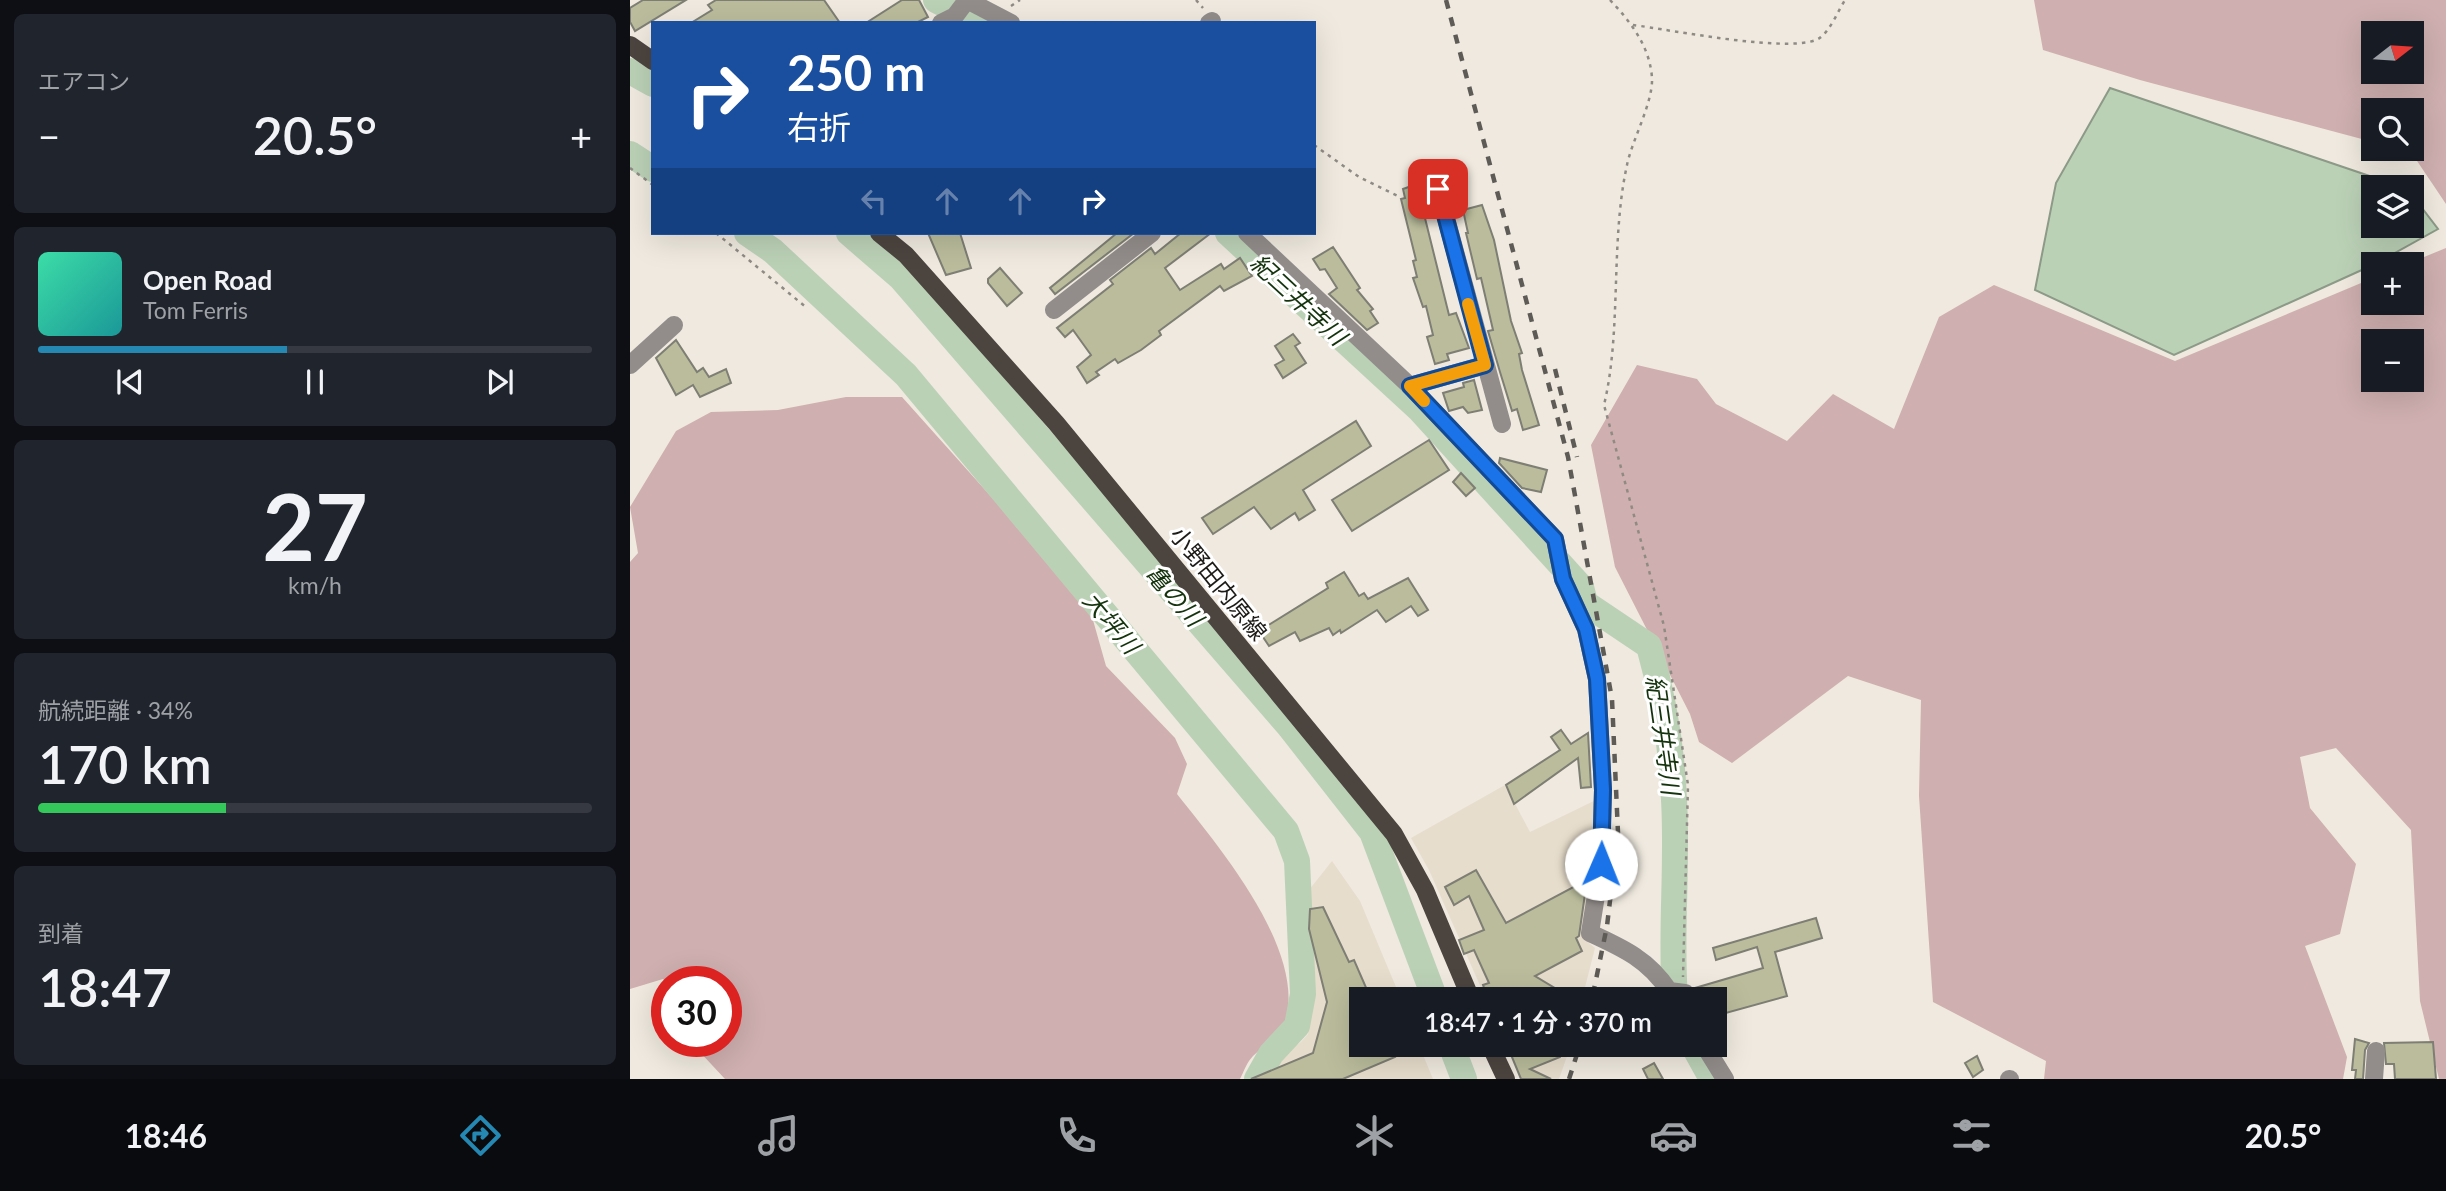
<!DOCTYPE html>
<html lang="ja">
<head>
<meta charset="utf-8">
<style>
  body { margin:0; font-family:Lato,"Noto Sans JP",sans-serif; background:#20242c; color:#f1f3f6; height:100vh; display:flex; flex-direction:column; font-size:26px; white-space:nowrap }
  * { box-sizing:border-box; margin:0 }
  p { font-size:23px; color:#9ea1a6 }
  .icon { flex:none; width:38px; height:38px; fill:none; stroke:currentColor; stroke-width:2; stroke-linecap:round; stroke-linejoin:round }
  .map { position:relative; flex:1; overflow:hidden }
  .panel { display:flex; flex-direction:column; gap:14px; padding:14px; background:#0d0f14; width:630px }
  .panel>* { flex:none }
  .banner { position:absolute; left:21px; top:21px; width:665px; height:214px; border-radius:0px; box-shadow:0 7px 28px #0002; background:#1a4fa0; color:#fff; overflow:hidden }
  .needle { width:46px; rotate:73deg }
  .fabs { position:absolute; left:1731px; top:21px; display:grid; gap:14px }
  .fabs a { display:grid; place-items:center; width:63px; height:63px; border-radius:0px; background:#171b24; box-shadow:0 7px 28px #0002; font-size:35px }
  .speed { position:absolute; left:21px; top:966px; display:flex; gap:14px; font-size:35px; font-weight:700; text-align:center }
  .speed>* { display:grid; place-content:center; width:91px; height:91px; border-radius:50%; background:#171b24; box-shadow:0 7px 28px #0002; line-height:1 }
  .speed .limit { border:10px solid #d22; background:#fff; color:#111 }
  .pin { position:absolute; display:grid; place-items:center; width:60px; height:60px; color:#fff; margin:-30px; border-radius:14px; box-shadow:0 4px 10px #0006 }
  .me { position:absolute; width:77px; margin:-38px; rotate:1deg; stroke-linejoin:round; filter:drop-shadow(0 0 5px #0008) }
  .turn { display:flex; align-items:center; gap:24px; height:147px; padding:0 21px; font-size:32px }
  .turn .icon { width:91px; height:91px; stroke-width:2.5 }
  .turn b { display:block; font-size:49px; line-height:60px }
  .lanes { display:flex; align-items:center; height:66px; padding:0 21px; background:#0003; justify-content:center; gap:35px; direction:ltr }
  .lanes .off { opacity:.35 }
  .big { font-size:52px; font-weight:600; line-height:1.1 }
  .panel .card { flex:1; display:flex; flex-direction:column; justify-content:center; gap:10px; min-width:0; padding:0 24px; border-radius:10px; background:#20242c }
  .panel .dial { align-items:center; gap:0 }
  .dial b { font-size:91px; line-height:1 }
  .song { display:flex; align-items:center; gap:21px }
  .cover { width:84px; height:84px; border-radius:10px; background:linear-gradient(135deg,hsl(160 70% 55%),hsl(180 70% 35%)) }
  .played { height:7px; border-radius:4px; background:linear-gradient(90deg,#2488b2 45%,#363941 45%) }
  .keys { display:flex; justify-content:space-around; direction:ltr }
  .heat { display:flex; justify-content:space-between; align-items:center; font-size:38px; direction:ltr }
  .charge { height:10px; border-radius:5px; background:linear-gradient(90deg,#34c759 34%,#363941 0) }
  .trip { position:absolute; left:719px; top:987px; width:378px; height:70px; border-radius:0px; background:#171b24; box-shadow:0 7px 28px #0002; font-weight:600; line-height:70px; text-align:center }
  .dock { display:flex; height:112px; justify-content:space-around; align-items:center; background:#090b0e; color:#9ea1a6 }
  .dock .icon { width:49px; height:49px }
  .dock .current { color:#2488b2 }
  .dock b { font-size:32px; color:#f1f3f6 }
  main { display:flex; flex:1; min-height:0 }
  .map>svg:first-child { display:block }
</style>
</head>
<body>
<main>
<section class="panel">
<div class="card"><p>エアコン</p>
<div class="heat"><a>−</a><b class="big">20.5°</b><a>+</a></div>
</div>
<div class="card">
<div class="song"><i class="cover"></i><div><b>Open Road</b><p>Tom Ferris</p></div></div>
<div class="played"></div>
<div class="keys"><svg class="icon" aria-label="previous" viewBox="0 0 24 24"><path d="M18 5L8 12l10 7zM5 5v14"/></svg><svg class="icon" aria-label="pause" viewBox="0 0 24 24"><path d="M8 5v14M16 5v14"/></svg><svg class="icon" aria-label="next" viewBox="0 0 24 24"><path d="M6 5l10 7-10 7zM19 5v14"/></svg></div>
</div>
<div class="card dial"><b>27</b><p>km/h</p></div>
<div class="card"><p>航続距離 · 34%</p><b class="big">170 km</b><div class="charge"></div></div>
<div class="card"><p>到着</p><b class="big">18:47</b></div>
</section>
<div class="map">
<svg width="1816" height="1079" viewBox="0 0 1816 1079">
  <rect width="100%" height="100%" fill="#efe9df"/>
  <!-- built -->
  <g fill="#e7ddcc">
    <polygon points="875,785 900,832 970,798 953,938 965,948 952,999 856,999 799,870 781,838"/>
    <polygon points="702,861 730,901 771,999 732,999 732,1045 789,1045 803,1079 632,1079 642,1061 671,1042 678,1034 684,1003 673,909 679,890"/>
    <polygon points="876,1045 941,1045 929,1079 891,1079"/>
  </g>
  <!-- green -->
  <g fill="#cfafaf" fill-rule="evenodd">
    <path d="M1404,0H1816V204L1781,152L1770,149H1782V110H1743V142L1510,80L1413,50ZM1743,33H1782V72H1743Z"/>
    <path d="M1816,248V1079H1809L1790,1001L1781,830L1706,748L1670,757L1680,808L1726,864L1710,934L1675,946L1717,1057L1713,1079H1414L1416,1061L1303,1002L1289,796L1291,700L1218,676L1102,763L1069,742L1060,714L985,567L961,445L1007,365L1067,379L1086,404L1157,441L1203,394L1264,429L1309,317L1364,285L1545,361L1743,278V303H1782V264H1777ZM1743,341H1782V380H1743Z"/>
    <path d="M216,397H272L459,606L476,666L545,738L557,764L547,794C589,847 680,954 654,1026C650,1037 632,1047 623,1056C617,1062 614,1071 610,1079H95L68,1050L65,1041H96V982L37,983L33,979L0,989V562L8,553L0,507L46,431L81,412L148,410Z"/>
  </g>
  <!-- water -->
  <polygon fill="#bbd1b6" stroke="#8c9a87" stroke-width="2" points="1480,88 1772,187 1743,187 1743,226 1782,226 1782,195 1808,229 1745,264 1544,355 1405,290 1426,183"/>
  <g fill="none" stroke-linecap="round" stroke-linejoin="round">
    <!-- river -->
    <g stroke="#bbd1b6" stroke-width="26">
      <polyline points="306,0 352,23"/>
      <polyline points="0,71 23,84"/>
      <polyline points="0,154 23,169"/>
      <polyline points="117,233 143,251 276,375 656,831 667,861 673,994 667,1026 641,1054 627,1079"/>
      <polyline points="219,233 271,278 659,726 742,832 805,999"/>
      <path d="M598,233L790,410L951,587L955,603L1019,646C1033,696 1042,748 1044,800C1048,866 1040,933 1045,999"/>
      <polyline points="821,1045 834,1079"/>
      <polyline points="1063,1045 1082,1079"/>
    </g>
  </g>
  <!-- building -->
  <g fill="#babc9c" stroke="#7e7e74" stroke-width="2">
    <polygon points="13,0 56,0 5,31 0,22 0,8"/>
    <polygon points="86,0 194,0 210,23 61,23 82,10 78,5"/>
    <polygon points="272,0 289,0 298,17 286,23 236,23"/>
    <polygon points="787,184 792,186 796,200 791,202 819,315 826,313 839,348 817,354 819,360 805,364 797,337 803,335 796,306 793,307 783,278 787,277 783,261 786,260 771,199 775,198 773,189"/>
    <polygon points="852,205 864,240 881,321 892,353 889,354 892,370 909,425 893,430 887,409 882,411 870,372 858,331 863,330 851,278 847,279 836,233 838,233 833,210"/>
    <polygon points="298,233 330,233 341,268 316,275"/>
    <polygon points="487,233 504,233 425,294 420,288"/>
    <polygon points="551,233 581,233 535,268 550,290 591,264 594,269 610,258 622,276 594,291 590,286 529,331 531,335 511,350 488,363 485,359 466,372 469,375 457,383 447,367 461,355 443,330 435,337 427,328 483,284 480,280 521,248 525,254"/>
    <polygon points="703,247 730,288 727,290 743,309 740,311 748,323 737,330 699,294 707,288 695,269 690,270 683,259"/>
    <polygon points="370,268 392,293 377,306 358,283 358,279"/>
    <polygon points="663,334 670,343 665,346 676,363 653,378 645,365 654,360 645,346"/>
    <polygon points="46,340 67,372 73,368 79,377 96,369 101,383 70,397 63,385 46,395 26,358"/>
    <polygon points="844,380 852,410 838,413 833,407 819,411 813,393 834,387 833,383"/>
    <polygon points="726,421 741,446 673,490 685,510 669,520 665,513 641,529 624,507 583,534 572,518"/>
    <polygon points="799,440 819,470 722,531 702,500"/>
    <polygon points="870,458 917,470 911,492 892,488 869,463"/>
    <polygon points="831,473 845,488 836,496 823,482"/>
    <polygon points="714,572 729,596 734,593 738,599 778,578 798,610 788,616 781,606 756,622 747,610 711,633 710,630 703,635 699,628 670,641 665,632 639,646 629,631 698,588 696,583"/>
    <polygon points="931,730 941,744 958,733 961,787 951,788 948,758 884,804 876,785 930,750 921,737"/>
    <polygon points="846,870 876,923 949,884 955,894 949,936 946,938 952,951 905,976 943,999 858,999 853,985 859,983 844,950 834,954 829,940 854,930 839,896 824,905 815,887"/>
    <polygon points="693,907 719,962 724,960 741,999 732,999 732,1045 760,1045 765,1057 713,1079 621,1079 683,1053 697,1002 679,929 680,909"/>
    <polygon points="1186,918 1192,938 1145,952 1157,996 1085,1016 1085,999 1068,999 1065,988 1133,968 1127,947 1086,960 1083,948"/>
    <polygon points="1725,1039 1739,1043 1735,1050 1733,1079 1725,1079 1726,1070 1722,1070"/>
    <polygon points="1803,1042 1806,1079 1765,1079 1764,1064 1756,1064 1754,1043"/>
    <polygon points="877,1045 934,1045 930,1057 900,1069 921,1079 891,1079"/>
    <polygon points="1347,1056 1353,1070 1343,1077 1335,1063"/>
    <polygon points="1024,1063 1033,1079 1018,1079 1013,1069"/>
  </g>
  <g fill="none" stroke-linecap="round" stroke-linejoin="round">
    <!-- path -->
    <g stroke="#8f8b84" stroke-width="2.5" stroke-dasharray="3.5 5" stroke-linecap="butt">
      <polyline points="566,0 573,8"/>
      <path d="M980,0C1001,22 1020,47 1022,78C1023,103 1002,140 997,165C980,242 992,330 974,405L1034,626L1058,785L1053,977"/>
      <polyline points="381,6 390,0"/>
      <path d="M1003,25C1037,29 1169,56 1191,37C1201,29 1208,11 1215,0"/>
      <polyline points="684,145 729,177 768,196"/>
      <polyline points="0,168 23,185"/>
      <polyline points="86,233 177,308"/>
    </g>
    <!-- minor -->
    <g stroke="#928d8b" stroke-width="18">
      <polyline points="337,0 381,23"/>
      <polyline points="311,23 325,16 337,0"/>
      <polyline points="579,23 582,21"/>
      <polyline points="808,189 872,424"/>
      <path d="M617,233L780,386L925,539L933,579L956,629L967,679L973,790L971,864L960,933C993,948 1019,960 1039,991L1055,993L1057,999"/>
      <polyline points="424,310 522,233"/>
      <polyline points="0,365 44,325"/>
      <polyline points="780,386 855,365"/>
      <polyline points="1074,1045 1095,1079"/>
      <polyline points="1379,1079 1380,1079"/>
      <polyline points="1744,1079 1746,1051"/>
    </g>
    <!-- major -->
    <g stroke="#4c443f" stroke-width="18">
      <polyline points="0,45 23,61"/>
      <polyline points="249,233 276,255 426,423 764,834 795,890 841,999"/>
      <polyline points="860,1045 876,1079"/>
    </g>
    <!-- rail -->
    <g stroke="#5e5b56" stroke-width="4.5" stroke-dasharray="9 9" stroke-linecap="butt">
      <polyline points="816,0 938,457 982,699 988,833 977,926 962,999"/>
      <polyline points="925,369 947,457"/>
      <polyline points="939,1079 950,1045"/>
    </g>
  </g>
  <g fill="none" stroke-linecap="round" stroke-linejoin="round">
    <!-- route casing -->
    <g stroke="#114b97" stroke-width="18">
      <polyline id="route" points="808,189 855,365 780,386 925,539 933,579 956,629 967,679 973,790 971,864"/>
    </g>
    <!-- route -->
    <use href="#route" stroke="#1a73e8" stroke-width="12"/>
    <!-- slow -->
    <polyline stroke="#f59e0b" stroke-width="12" points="794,401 780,386 855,365 838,304"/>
  </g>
  <g text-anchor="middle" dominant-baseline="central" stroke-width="6" stroke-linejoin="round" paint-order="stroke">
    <!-- street labels -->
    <g font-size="23" fill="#1d1b18" stroke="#fff">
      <text transform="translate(589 583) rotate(51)">小野田内原線</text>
    </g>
    <!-- water labels -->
    <g font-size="24" font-style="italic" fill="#14330d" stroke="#fff">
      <text transform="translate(669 299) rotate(43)">紀三井寺川</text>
      <text transform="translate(545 595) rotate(49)">亀の川</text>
      <text transform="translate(482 622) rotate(50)">大坪川</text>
      <text transform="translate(1034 735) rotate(82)">紀三井寺川</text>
    </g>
  </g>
</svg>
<div class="fabs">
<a><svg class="needle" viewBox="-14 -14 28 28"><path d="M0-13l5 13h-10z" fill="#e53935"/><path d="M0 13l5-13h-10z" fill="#9ea1a6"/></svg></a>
<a><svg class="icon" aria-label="search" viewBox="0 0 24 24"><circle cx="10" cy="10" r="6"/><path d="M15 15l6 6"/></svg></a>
<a><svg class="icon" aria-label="layers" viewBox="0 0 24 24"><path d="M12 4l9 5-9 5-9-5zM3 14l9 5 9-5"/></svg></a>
<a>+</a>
<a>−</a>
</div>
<div class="speed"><div class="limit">30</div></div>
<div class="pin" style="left:808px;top:189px;background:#d93025"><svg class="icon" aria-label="arrive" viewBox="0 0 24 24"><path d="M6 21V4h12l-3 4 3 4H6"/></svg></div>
<svg class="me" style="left:971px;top:864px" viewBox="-20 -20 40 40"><circle r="19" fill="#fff"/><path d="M0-13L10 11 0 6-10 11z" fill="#1a73e8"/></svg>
<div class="trip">18:47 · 1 分 · 370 m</div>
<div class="banner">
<div class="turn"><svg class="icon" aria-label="right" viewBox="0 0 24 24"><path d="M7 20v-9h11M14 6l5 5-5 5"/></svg><div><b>250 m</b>右折</div></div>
<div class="lanes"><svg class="icon off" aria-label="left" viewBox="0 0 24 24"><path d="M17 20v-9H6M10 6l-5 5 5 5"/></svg><svg class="icon off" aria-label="ahead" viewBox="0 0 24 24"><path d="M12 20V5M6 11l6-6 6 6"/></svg><svg class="icon off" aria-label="ahead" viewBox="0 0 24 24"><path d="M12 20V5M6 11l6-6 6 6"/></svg><svg class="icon" aria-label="right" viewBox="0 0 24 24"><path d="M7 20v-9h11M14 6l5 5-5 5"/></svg></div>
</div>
</div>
</main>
<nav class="dock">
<b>18:46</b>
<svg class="icon current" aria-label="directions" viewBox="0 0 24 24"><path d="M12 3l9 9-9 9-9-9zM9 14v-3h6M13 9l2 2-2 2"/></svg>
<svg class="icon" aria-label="music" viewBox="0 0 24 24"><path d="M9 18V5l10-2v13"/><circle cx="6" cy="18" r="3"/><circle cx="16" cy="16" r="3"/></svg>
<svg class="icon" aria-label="phone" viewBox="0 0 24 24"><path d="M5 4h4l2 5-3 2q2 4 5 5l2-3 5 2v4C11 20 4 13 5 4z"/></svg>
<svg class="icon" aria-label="climate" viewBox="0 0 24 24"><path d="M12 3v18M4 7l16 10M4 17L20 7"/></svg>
<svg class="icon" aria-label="car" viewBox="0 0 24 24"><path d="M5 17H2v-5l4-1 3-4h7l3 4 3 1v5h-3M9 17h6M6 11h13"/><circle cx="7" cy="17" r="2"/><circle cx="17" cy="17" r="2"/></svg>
<svg class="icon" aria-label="filters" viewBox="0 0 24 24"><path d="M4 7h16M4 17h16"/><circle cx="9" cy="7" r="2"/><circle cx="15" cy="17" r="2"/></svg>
<b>20.5°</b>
</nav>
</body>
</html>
